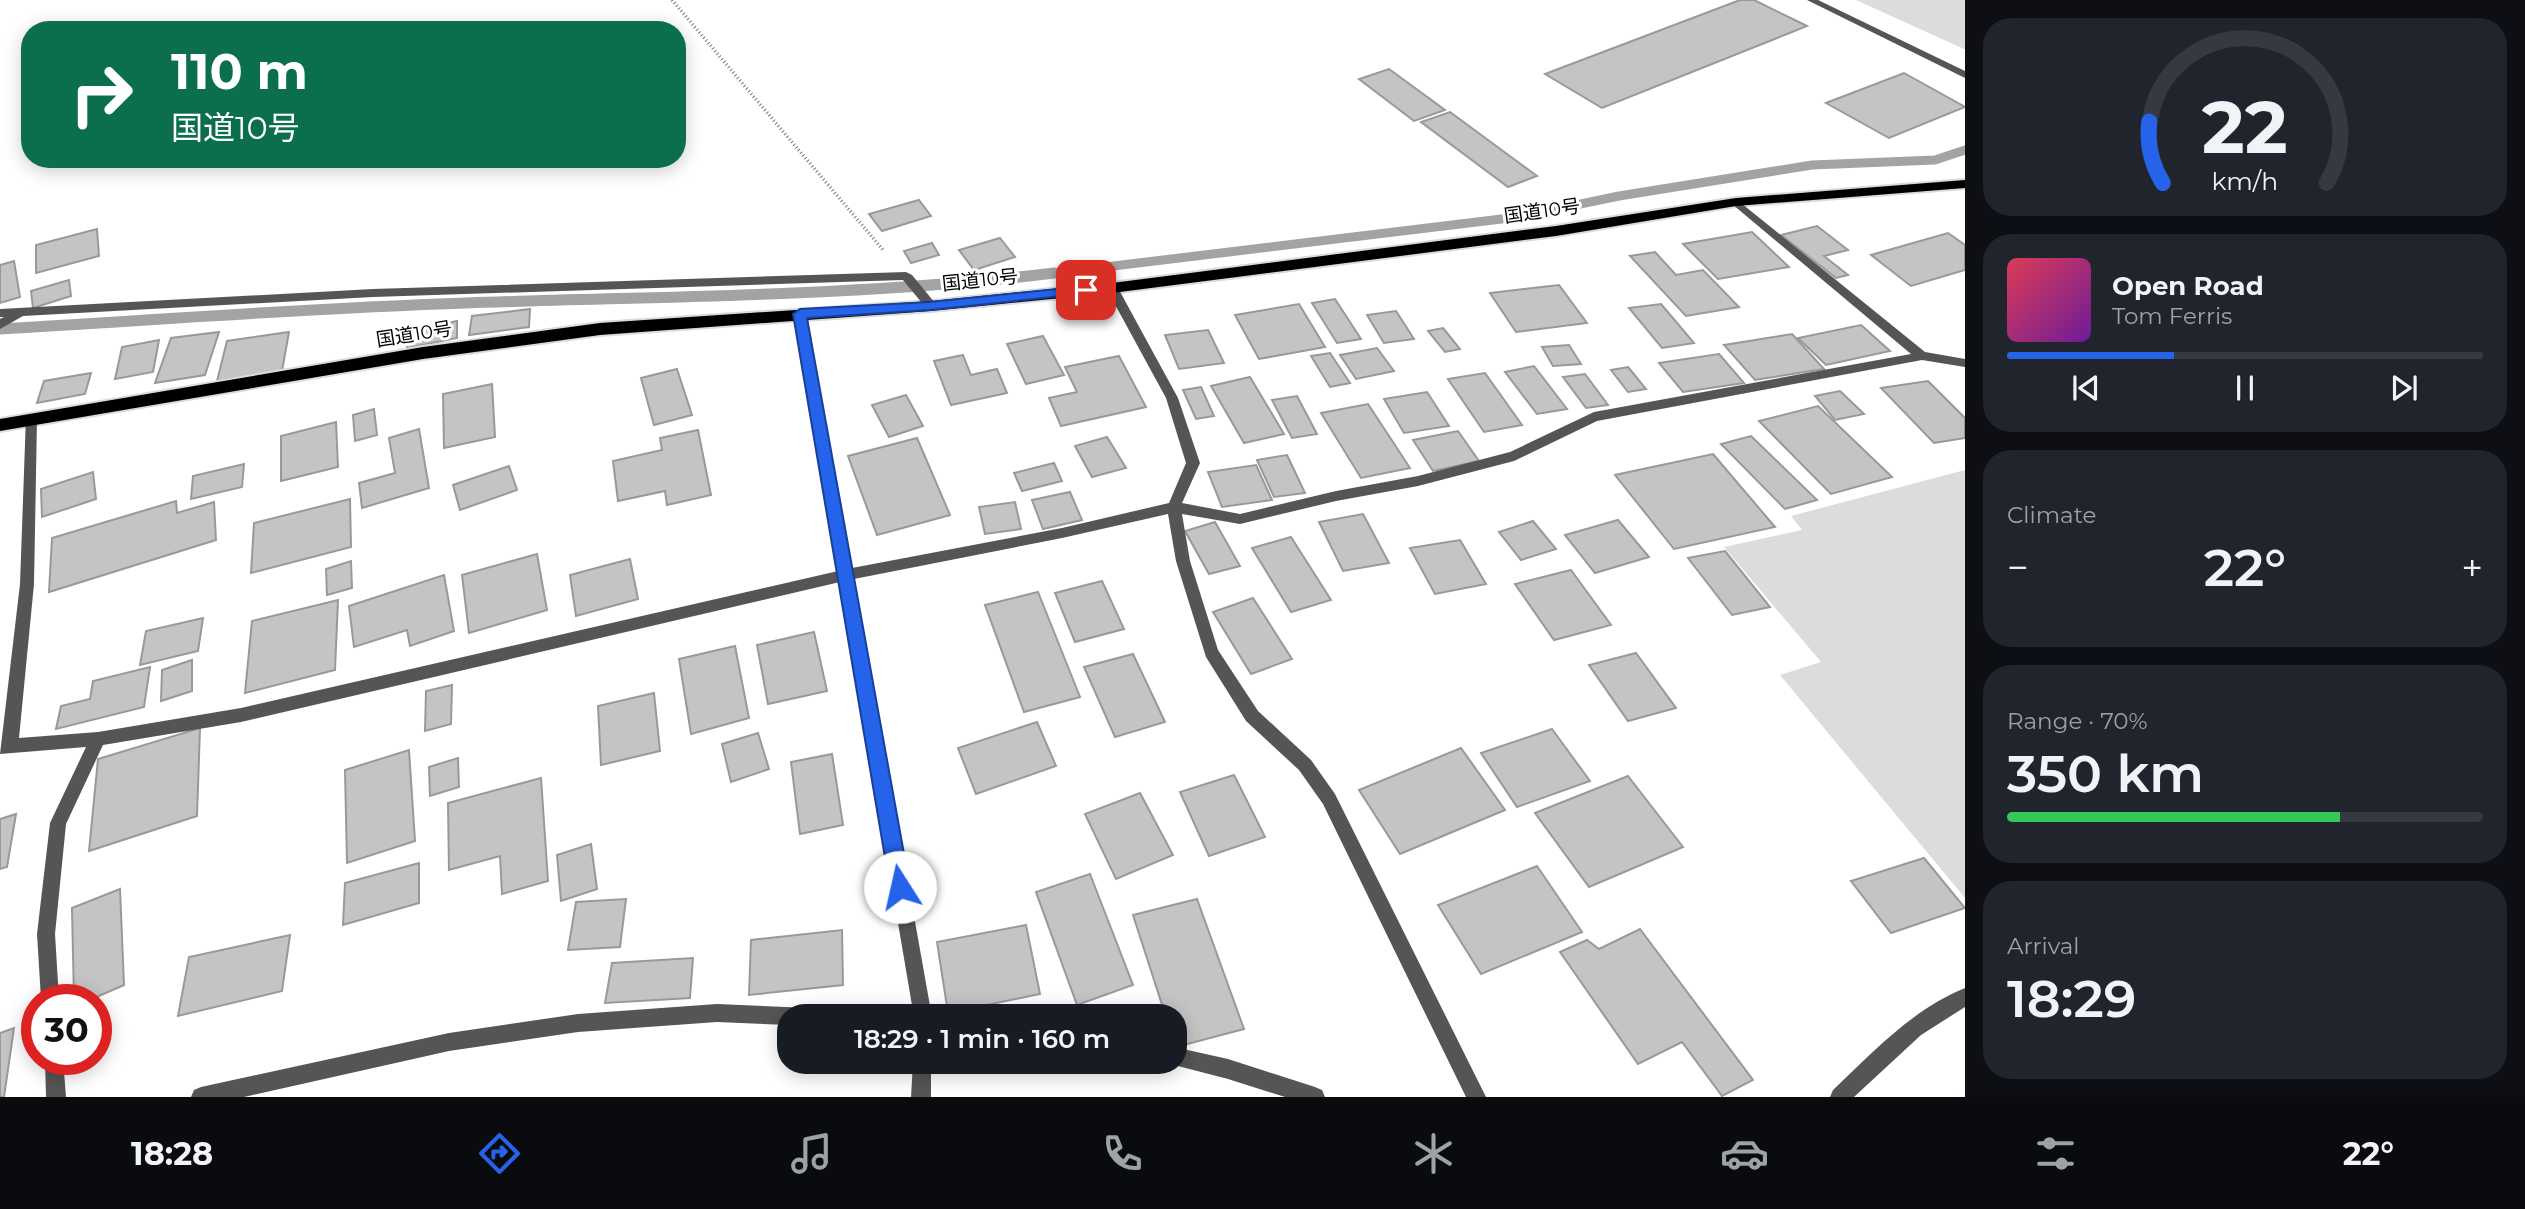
<!DOCTYPE html>
<html lang="en">
<head>
<meta charset="utf-8">
<style>
  body { margin:0; font-family:Montserrat,"Noto Sans JP",sans-serif; background:#20242c; color:#f1f3f6; height:100vh; display:flex; flex-direction:column; font-size:26px; white-space:nowrap }
  * { box-sizing:border-box; margin:0 }
  p { font-size:23px; color:#9ea1a6 }
  .icon { flex:none; width:38px; height:38px; fill:none; stroke:currentColor; stroke-width:2; stroke-linecap:round; stroke-linejoin:round }
  .map { position:relative; flex:1; overflow:hidden }
  .details { display:flex; flex-direction:column; gap:18px; padding:18px; background:#0d0f14; width:560px }
  .details>* { flex:none }
  .top-card { position:absolute; left:21px; top:21px; width:665px; height:147px; border-radius:28px; box-shadow:0 4px 18px #0003; background:#0b6e4f; color:#fff; overflow:hidden }
  .speed { position:absolute; left:21px; top:984px; display:flex; gap:14px; font-size:35px; font-weight:700; text-align:center }
  .speed>* { display:grid; place-content:center; width:91px; height:91px; border-radius:50%; background:#171b24; box-shadow:0 4px 18px #0003; line-height:1 }
  .speed .limit { border:10px solid #d22; background:#fff; color:#111 }
  .pin { position:absolute; display:grid; place-items:center; width:60px; height:60px; color:#fff; margin:-30px; border-radius:14px; box-shadow:0 4px 10px #0006 }
  .me { position:absolute; width:77px; margin:-38px; rotate:350deg; stroke-linejoin:round; filter:drop-shadow(0 0 5px #0008) }
  .turn { display:flex; align-items:center; gap:24px; height:147px; padding:0 35px; font-size:32px }
  .turn .icon { width:91px; height:91px; stroke-width:2.5 }
  .turn b { display:block; font-size:49px; line-height:60px }
  .big { font-size:52px; font-weight:600; line-height:1.1 }
  .details .tile { flex:1; display:flex; flex-direction:column; justify-content:center; gap:10px; min-width:0; padding:0 24px; border-radius:28px; background:#20242c }
  .details .dial { align-items:center; gap:0 }
  .dial svg { height:182px; overflow:visible; fill:none; stroke:#363941; stroke-width:7; stroke-linecap:round; text-anchor:middle }
  .dial text { fill:#f1f3f6; stroke:none }
  .song { display:flex; align-items:center; gap:21px }
  .cover { width:84px; height:84px; border-radius:10px; background:linear-gradient(135deg,hsl(350 70% 55%),hsl(280 70% 35%)) }
  .played { height:7px; border-radius:4px; background:linear-gradient(90deg,#2563eb 35%,#363941 35%) }
  .keys { display:flex; justify-content:space-around; direction:ltr }
  .heat { display:flex; justify-content:space-between; align-items:center; font-size:38px; direction:ltr }
  .charge { height:10px; border-radius:5px; background:linear-gradient(90deg,#34c759 70%,#363941 0) }
  .trip { position:absolute; left:777px; top:1004px; width:410px; height:70px; border-radius:28px; background:#171b24; box-shadow:0 4px 18px #0003; font-weight:600; line-height:70px; text-align:center }
  .tabs { display:flex; height:112px; justify-content:space-around; align-items:center; background:#090b0e; color:#9ea1a6 }
  .tabs .icon { width:49px; height:49px }
  .tabs .on { color:#2563eb }
  .tabs b { font-size:32px; color:#f1f3f6 }
  main { display:flex; flex:1; min-height:0 }
  .map>svg:first-child { display:block }
</style>
</head>
<body>
<main>
<div class="map">
<svg width="1965" height="1097" viewBox="0 0 1965 1097">
  <rect width="100%" height="100%" fill="#fff"/>
  <!-- green -->
  <g fill="#dcdcdc">
    <polygon points="1856,0 1965,0 1965,49 1964,49"/>
    <polygon points="1965,470 1965,898 1780,675 1821,662 1724,547 1802,530 1791,516"/>
  </g>
  <g fill="none" stroke-linecap="round" stroke-linejoin="round">
    <!-- stream-far1 -->
    <polyline stroke="#a3a3a3" stroke-width="9" points="1039,275 1518,217 1619,196 1812,165 1935,160 1965,150"/>
    <!-- stream -->
    <path stroke="#a3a3a3" stroke-width="11" d="M0,329C155,320 311,308 466,303C662,296 859,297 1054,273"/>
  </g>
  <!-- building -->
  <g fill="#c4c4c4" stroke="#999" stroke-width="2">
    <polygon points="1740,0 1754,0 1807,26 1602,108 1545,74"/>
    <polygon points="1389,69 1445,110 1414,121 1359,79"/>
    <polygon points="1904,73 1965,107 1889,138 1826,103"/>
    <polygon points="1450,112 1537,176 1508,187 1421,122"/>
    <polygon points="919,200 931,216 882,231 869,214"/>
    <polygon points="1817,226 1848,250 1824,256 1848,275 1836,278 1781,235"/>
    <polygon points="97,229 99,256 36,273 36,245"/>
    <polygon points="1752,232 1789,267 1718,279 1683,244"/>
    <polygon points="1948,233 1965,245 1965,270 1911,286 1871,255"/>
    <polygon points="1000,238 1015,257 974,270 959,250"/>
    <polygon points="932,243 939,255 911,263 904,251"/>
    <polygon points="1655,252 1676,275 1703,270 1739,307 1686,316 1630,256"/>
    <polygon points="14,261 20,297 0,303 0,265"/>
    <polygon points="69,280 71,296 33,308 31,291"/>
    <polygon points="1559,285 1587,323 1516,332 1490,293"/>
    <polygon points="1335,299 1361,339 1337,343 1312,303"/>
    <polygon points="1299,304 1325,347 1259,359 1235,315"/>
    <polygon points="1661,304 1694,343 1662,348 1629,308"/>
    <polygon points="530,309 529,327 469,335 472,316"/>
    <polygon points="1396,311 1414,339 1384,343 1367,315"/>
    <polygon points="457,321 457,338 407,348 408,331"/>
    <polygon points="1861,325 1890,351 1826,365 1798,338"/>
    <polygon points="1443,328 1460,349 1445,352 1428,331"/>
    <polygon points="1208,330 1224,363 1179,369 1165,335"/>
    <polygon points="219,332 205,375 155,383 171,338"/>
    <polygon points="289,332 282,371 217,381 227,341"/>
    <polygon points="1792,334 1824,369 1755,380 1724,345"/>
    <polygon points="1043,336 1064,375 1026,384 1007,344"/>
    <polygon points="159,340 153,372 115,379 122,347"/>
    <polygon points="1569,345 1581,364 1553,366 1542,347"/>
    <polygon points="1377,348 1394,371 1356,379 1340,355"/>
    <polygon points="1330,353 1350,383 1330,387 1311,356"/>
    <polygon points="1719,354 1744,383 1683,392 1659,363"/>
    <polygon points="963,355 971,375 997,369 1007,393 951,405 934,361"/>
    <polygon points="1119,356 1146,407 1061,426 1049,398 1077,392 1065,367"/>
    <polygon points="1534,366 1567,409 1537,414 1505,372"/>
    <polygon points="1628,367 1646,389 1628,392 1611,370"/>
    <polygon points="677,369 692,415 654,425 641,378"/>
    <polygon points="91,373 85,394 37,403 44,381"/>
    <polygon points="1485,373 1522,425 1484,432 1448,379"/>
    <polygon points="1585,374 1608,405 1586,408 1563,377"/>
    <polygon points="1250,377 1284,434 1244,443 1211,386"/>
    <polygon points="1928,381 1965,418 1965,438 1934,443 1881,388"/>
    <polygon points="492,384 495,437 444,448 443,394"/>
    <polygon points="1201,387 1214,416 1196,419 1183,390"/>
    <polygon points="1840,391 1864,414 1835,420 1815,396"/>
    <polygon points="1427,392 1449,426 1404,433 1384,399"/>
    <polygon points="906,395 923,426 889,437 872,405"/>
    <polygon points="1297,396 1317,434 1292,438 1272,400"/>
    <polygon points="1368,404 1410,468 1361,478 1321,413"/>
    <polygon points="1818,406 1892,477 1831,494 1759,421"/>
    <polygon points="374,409 377,435 355,441 353,415"/>
    <polygon points="336,422 338,467 281,481 281,436"/>
    <polygon points="419,429 429,488 362,508 359,483 395,473 389,438"/>
    <polygon points="698,430 711,495 667,505 665,491 618,501 613,461 662,450 660,438"/>
    <polygon points="1458,431 1479,461 1433,471 1413,440"/>
    <polygon points="1751,436 1817,500 1785,509 1721,444"/>
    <polygon points="1107,437 1126,468 1092,477 1075,446"/>
    <polygon points="917,438 950,515 877,535 848,456"/>
    <polygon points="1713,454 1775,527 1674,549 1615,475"/>
    <polygon points="1287,455 1305,493 1274,497 1257,460"/>
    <polygon points="1054,463 1062,481 1022,491 1014,473"/>
    <polygon points="244,464 242,487 191,499 193,476"/>
    <polygon points="1256,465 1272,500 1222,507 1208,472"/>
    <polygon points="509,466 517,490 460,510 453,485"/>
    <polygon points="93,472 96,499 42,517 41,489"/>
    <polygon points="1070,492 1082,520 1043,529 1032,500"/>
    <polygon points="350,499 351,547 251,573 254,523"/>
    <polygon points="176,501 177,513 214,502 216,540 49,592 52,538"/>
    <polygon points="1015,502 1021,529 985,534 979,507"/>
    <polygon points="1363,514 1389,563 1343,571 1319,522"/>
    <polygon points="1618,520 1649,557 1595,573 1565,535"/>
    <polygon points="1533,521 1556,549 1521,560 1499,532"/>
    <polygon points="1215,522 1240,566 1209,574 1185,531"/>
    <polygon points="1291,537 1331,600 1291,612 1252,548"/>
    <polygon points="1460,540 1486,584 1435,594 1410,548"/>
    <polygon points="1725,551 1770,607 1732,615 1688,558"/>
    <polygon points="537,554 547,610 469,633 462,575"/>
    <polygon points="630,559 638,599 576,616 570,575"/>
    <polygon points="351,561 352,588 327,595 326,569"/>
    <polygon points="1571,570 1611,625 1554,640 1515,584"/>
    <polygon points="444,575 454,631 410,646 407,630 354,647 349,606"/>
    <polygon points="1102,581 1124,629 1075,642 1055,593"/>
    <polygon points="1038,592 1080,697 1024,712 985,605"/>
    <polygon points="1253,598 1292,659 1251,674 1213,612"/>
    <polygon points="338,600 335,670 245,693 252,621"/>
    <polygon points="203,618 198,651 140,665 146,631"/>
    <polygon points="814,632 827,691 768,704 757,645"/>
    <polygon points="735,646 749,718 691,734 679,659"/>
    <polygon points="1636,653 1676,708 1628,721 1589,665"/>
    <polygon points="1133,654 1165,722 1115,737 1084,667"/>
    <polygon points="192,660 192,691 161,701 162,670"/>
    <polygon points="150,667 144,707 56,729 61,706 90,699 93,681"/>
    <polygon points="452,685 451,724 425,731 426,691"/>
    <polygon points="654,693 660,751 601,765 598,706"/>
    <polygon points="1037,722 1056,766 976,794 958,748"/>
    <polygon points="200,728 197,816 89,851 98,759"/>
    <polygon points="1552,729 1590,781 1517,807 1481,753"/>
    <polygon points="758,733 769,769 731,782 722,744"/>
    <polygon points="1461,748 1505,810 1400,854 1359,790"/>
    <polygon points="409,750 415,841 347,863 345,770"/>
    <polygon points="832,754 843,825 800,834 791,762"/>
    <polygon points="458,758 459,787 430,796 429,767"/>
    <polygon points="1234,775 1265,837 1209,856 1180,792"/>
    <polygon points="1628,776 1683,847 1589,887 1535,813"/>
    <polygon points="541,778 548,881 502,894 500,856 449,870 448,803"/>
    <polygon points="1140,793 1173,855 1116,879 1085,814"/>
    <polygon points="16,814 7,867 0,869 0,819"/>
    <polygon points="591,844 597,889 561,901 557,855"/>
    <polygon points="1924,858 1965,908 1891,933 1851,881"/>
    <polygon points="419,863 419,903 343,925 345,883"/>
    <polygon points="1537,866 1582,932 1481,974 1438,905"/>
    <polygon points="1090,874 1133,985 1077,1005 1036,892"/>
    <polygon points="120,889 124,985 92,999 74,999 72,908"/>
    <polygon points="626,899 620,947 568,950 576,902"/>
    <polygon points="1197,899 1244,1029 1176,1047 1174,1017 1166,1017 1133,915"/>
    <polygon points="1026,925 1040,994 948,1013 937,942"/>
    <polygon points="1640,929 1753,1080 1722,1096 1682,1042 1638,1064 1560,952 1587,940 1599,949"/>
    <polygon points="842,930 843,985 749,995 751,940"/>
    <polygon points="290,935 282,991 178,1016 189,957"/>
    <polygon points="693,958 690,998 605,1003 612,963"/>
    <polygon points="14,1028 4,1097 0,1097 0,1033"/>
  </g>
  <g fill="none" stroke-linecap="round" stroke-linejoin="round">
    <!-- trunk casing -->
    <g stroke="#dbdbdb" stroke-width="4">
      <polygon id="trunk" points="1965,180 1965,188 1736,206 1556,236 1112,293 931,311 600,335 423,359 0,431 0,419 423,347 600,323 931,301 1112,283 1556,226 1736,198"/>
    </g>
    <!-- path -->
    <polyline stroke="#777" stroke-width="3.5" stroke-dasharray="1 2.5" stroke-linecap="butt" points="672,0 884,251"/>
    <!-- minor -->
    <g fill="#555" fill-rule="evenodd">
      <polygon points="1807,0 1818,0 1965,71 1965,78"/>
      <polygon points="1736,199 1925,352 1965,359 1965,367 1922,360 1597,421 1514,461 1418,486 1336,501 1240,524 1182,514 1190,561 1218,650 1258,711 1311,760 1335,794 1486,1097 1466,1097 1323,804 1299,770 1246,721 1206,657 1176,561 1168,514 1062,538 854,579 932,1017 914,1017 840,582 241,722 103,745 66,824 55,934 59,999 41,999 37,934 50,823 86,747 0,754 20,584 26,416 36,416 37,419 34,584 19,738 98,732 241,708 838,571 794,314 800,310 806,314 852,568 1062,528 1169,503 1186,463 1166,398 1106,288 1112,284 1118,288 1178,398 1200,463 1182,503 1240,514 1336,491 1418,476 1510,452 1594,412 1911,354 1732,204 1732,200"/>
      <polygon points="906,272 912,275 935,303 935,309 927,309 903,280 373,297 23,316 0,329 0,319 4,317 0,317 0,309 373,289"/>
      <path d="M1965,988V1007L1921,1035L1854,1097H1830L1833,1090C1873,1052 1913,1009 1965,988Z"/>
      <polygon points="717,1004 809,1008 816,1010 818,1017 789,1017 789,1025 717,1022 578,1032 449,1051 244,1097 191,1097 194,1090 201,1087 449,1033 578,1014"/>
      <polygon points="1174,1047 1228,1059 1315,1087 1322,1090 1325,1097 1285,1097 1228,1079 1174,1065 1167,1062 1174,1062"/>
      <polygon points="45,1059 63,1059 66,1097 46,1097"/>
    </g>
    <!-- tertiary -->
    <polygon fill="#555" fill-rule="evenodd" points="913,1062 931,1062 931,1097 911,1097"/>
    <!-- trunk -->
    <use href="#trunk" fill="#000" fill-rule="evenodd"/>
  </g>
  <!-- route -->
  <polygon fill="#2563eb" stroke="#184099" stroke-width="2" points="1086,286 1092,290 1090,293 930,310 807,318 910,887 907,894 900,897 893,894 890,887 793,314 800,309 930,302"/>
  <g text-anchor="middle" dominant-baseline="central" stroke-width="6" stroke-linejoin="round" paint-order="stroke">
    <!-- street labels -->
    <g font-size="19" fill="#000" stroke="#fff">
      <text transform="translate(1542 211) rotate(-8)">国道10号</text>
      <text transform="translate(980 280) rotate(-6)">国道10号</text>
      <text transform="translate(414 334) rotate(-9)">国道10号</text>
    </g>
  </g>
</svg>
<div class="speed"><div class="limit">30</div></div>
<div class="pin" style="left:1086px;top:290px;background:#d93025"><svg class="icon" aria-label="arrive" viewBox="0 0 24 24"><path d="M6 21V4h12l-3 4 3 4H6"/></svg></div>
<svg class="me" style="left:900px;top:887px" viewBox="-20 -20 40 40"><circle r="19" fill="#fff"/><path d="M0-13L10 11 0 6-10 11z" fill="#2563eb"/></svg>
<div class="trip">18:29 · 1 min · 160 m</div>
<div class="top-card">
<div class="turn"><svg class="icon" aria-label="right" viewBox="0 0 24 24"><path d="M7 20v-9h11M14 6l5 5-5 5"/></svg><div><b>110 m</b>国道10号</div></div>
</div>
</div>
<section class="details">
<div class="tile dial"><svg viewBox="0 0 100 80">
<path d="M14 69A42 42 0 1 1 86 69"/>
<path d="M14 69A42 42 0 0 1 8 42" stroke="#2563eb"/>
<text x="50" y="56" font-size="32" font-weight="700">22</text>
<text x="50" y="72" font-size="11">km/h</text>
</svg></div>
<div class="tile">
<div class="song"><i class="cover"></i><div><b>Open Road</b><p>Tom Ferris</p></div></div>
<div class="played"></div>
<div class="keys"><svg class="icon" aria-label="previous" viewBox="0 0 24 24"><path d="M18 5L8 12l10 7zM5 5v14"/></svg><svg class="icon" aria-label="pause" viewBox="0 0 24 24"><path d="M8 5v14M16 5v14"/></svg><svg class="icon" aria-label="next" viewBox="0 0 24 24"><path d="M6 5l10 7-10 7zM19 5v14"/></svg></div>
</div>
<div class="tile"><p>Climate</p>
<div class="heat"><a>−</a><b class="big">22°</b><a>+</a></div>
</div>
<div class="tile"><p>Range · 70%</p><b class="big">350 km</b><div class="charge"></div></div>
<div class="tile"><p>Arrival</p><b class="big">18:29</b></div>
</section>
</main>
<nav class="tabs">
<b>18:28</b>
<svg class="icon on" aria-label="directions" viewBox="0 0 24 24"><path d="M12 3l9 9-9 9-9-9zM9 14v-3h6M13 9l2 2-2 2"/></svg>
<svg class="icon" aria-label="music" viewBox="0 0 24 24"><path d="M9 18V5l10-2v13"/><circle cx="6" cy="18" r="3"/><circle cx="16" cy="16" r="3"/></svg>
<svg class="icon" aria-label="phone" viewBox="0 0 24 24"><path d="M5 4h4l2 5-3 2q2 4 5 5l2-3 5 2v4C11 20 4 13 5 4z"/></svg>
<svg class="icon" aria-label="climate" viewBox="0 0 24 24"><path d="M12 3v18M4 7l16 10M4 17L20 7"/></svg>
<svg class="icon" aria-label="car" viewBox="0 0 24 24"><path d="M5 17H2v-5l4-1 3-4h7l3 4 3 1v5h-3M9 17h6M6 11h13"/><circle cx="7" cy="17" r="2"/><circle cx="17" cy="17" r="2"/></svg>
<svg class="icon" aria-label="filters" viewBox="0 0 24 24"><path d="M4 7h16M4 17h16"/><circle cx="9" cy="7" r="2"/><circle cx="15" cy="17" r="2"/></svg>
<b>22°</b>
</nav>
</body>
</html>
